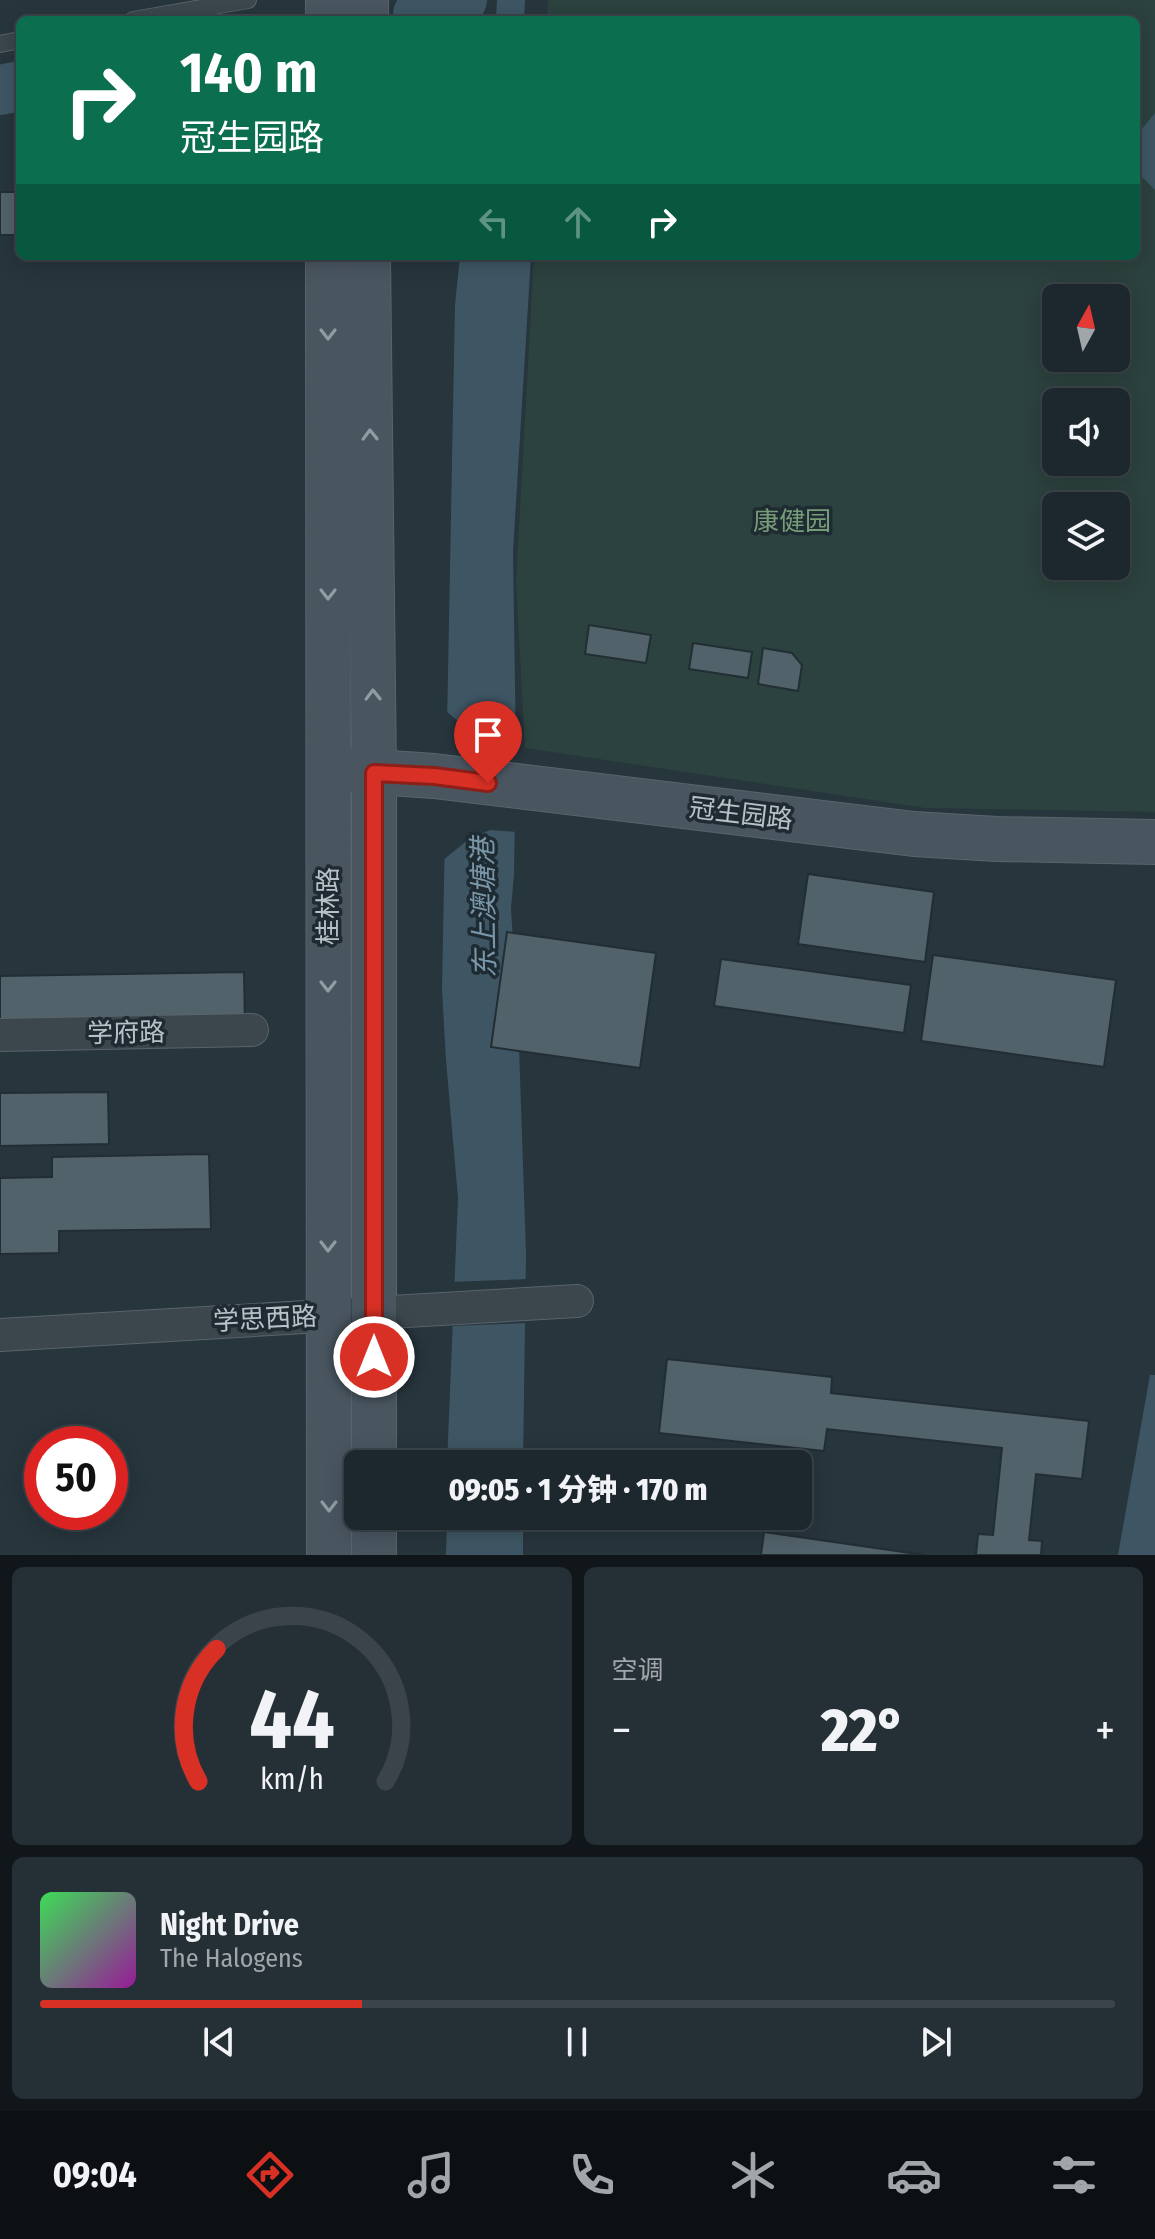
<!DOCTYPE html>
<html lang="zh">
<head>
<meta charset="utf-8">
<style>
  body { margin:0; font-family:"Fira Sans Condensed","Noto Sans SC",sans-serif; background:#253036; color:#f1f3f6; height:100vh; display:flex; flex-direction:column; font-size:30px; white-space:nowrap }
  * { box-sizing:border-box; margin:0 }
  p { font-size:26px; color:#a0a6aa }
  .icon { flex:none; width:44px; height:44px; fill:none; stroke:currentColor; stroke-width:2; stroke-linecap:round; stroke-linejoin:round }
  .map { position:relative; height:1555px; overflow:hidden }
  .drawer { display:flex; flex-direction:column; gap:12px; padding:12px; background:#101619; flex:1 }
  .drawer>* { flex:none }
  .banner { position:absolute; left:16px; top:16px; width:1124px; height:244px; border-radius:12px; box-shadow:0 4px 20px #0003,0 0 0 2px #3b444a; background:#0b6e4f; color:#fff; overflow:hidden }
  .needle { width:52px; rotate:8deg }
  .controls { position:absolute; left:1042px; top:284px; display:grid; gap:16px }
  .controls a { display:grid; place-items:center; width:88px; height:88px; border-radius:12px; background:#1d282e; box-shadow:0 4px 20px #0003,0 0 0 2px #3b444a; font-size:40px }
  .speed { position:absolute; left:24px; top:1426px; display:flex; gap:16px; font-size:40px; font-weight:700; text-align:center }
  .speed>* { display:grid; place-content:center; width:104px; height:104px; border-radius:50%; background:#1d282e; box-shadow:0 4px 20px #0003,0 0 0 2px #3b444a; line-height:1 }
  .speed .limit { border:12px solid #d22; background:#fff; color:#111 }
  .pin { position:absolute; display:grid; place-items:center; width:68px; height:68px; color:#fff; margin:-82px -34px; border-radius:50% 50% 50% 0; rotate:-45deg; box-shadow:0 0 8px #0007 }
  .pin .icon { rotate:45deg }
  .me { position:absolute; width:88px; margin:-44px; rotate:0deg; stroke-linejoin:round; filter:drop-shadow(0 0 6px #0008) }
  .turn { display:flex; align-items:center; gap:28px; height:168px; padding:0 32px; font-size:36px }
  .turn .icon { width:104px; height:104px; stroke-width:2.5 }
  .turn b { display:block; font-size:56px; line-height:68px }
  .lanes { display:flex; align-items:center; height:76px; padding:0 32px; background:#0003; justify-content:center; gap:40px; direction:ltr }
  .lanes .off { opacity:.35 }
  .big { font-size:60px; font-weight:800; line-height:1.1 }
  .drawer .card { flex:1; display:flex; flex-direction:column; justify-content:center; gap:12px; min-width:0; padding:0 28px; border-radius:12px; background:#253036 }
  .drawer .dial { align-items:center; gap:0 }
  .dial svg { height:208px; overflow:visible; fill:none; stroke:#3b444a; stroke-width:7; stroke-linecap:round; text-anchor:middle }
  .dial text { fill:#f1f3f6; stroke:none }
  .song { display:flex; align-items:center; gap:24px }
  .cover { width:96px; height:96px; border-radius:12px; background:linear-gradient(135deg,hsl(130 70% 55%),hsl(300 70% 35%)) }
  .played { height:8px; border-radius:4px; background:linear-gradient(90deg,#d93025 30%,#3b444a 30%) }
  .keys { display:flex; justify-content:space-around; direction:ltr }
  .heat { display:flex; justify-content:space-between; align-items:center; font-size:44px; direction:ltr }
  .drawer .tiles { flex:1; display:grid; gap:12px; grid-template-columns:1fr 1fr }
  .card:last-child { grid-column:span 2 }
  .trip { position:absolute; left:344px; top:1450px; width:468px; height:80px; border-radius:12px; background:#1d282e; box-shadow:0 4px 20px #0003,0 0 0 2px #3b444a; font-weight:800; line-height:80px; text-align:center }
  .tabs { display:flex; height:128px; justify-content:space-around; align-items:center; background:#0c1012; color:#a0a6aa }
  .tabs .icon { width:56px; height:56px }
  .tabs .on { color:#d93025 }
  .tabs b { font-size:36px; color:#f1f3f6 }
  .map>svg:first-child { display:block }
</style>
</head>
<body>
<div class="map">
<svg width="1155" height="1555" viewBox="0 0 1155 1555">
  <rect width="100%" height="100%" fill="#27353d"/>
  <!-- green -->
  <path fill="#2c423e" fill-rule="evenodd" d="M548,0H1155V812L925,808L525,748L516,582L534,256H1136V20H547ZM1056,298H1116V358H1056ZM1056,402H1116V462H1056ZM1056,506H1116V566H1056Z"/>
  <!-- water -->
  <g fill="#3e5664">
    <polygon points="1155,113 1155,190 1141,176 1136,136"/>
    <polygon points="460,256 531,256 513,551 516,754 514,874 511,908 519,1047 526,1254 523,1464 447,1464 458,1198 446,1060 442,989 455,305"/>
    <polygon points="1150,1375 1155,1375 1155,1555 1118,1555"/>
    <polygon points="447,1516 523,1516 523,1555 446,1555"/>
  </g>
  <!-- pier -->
  <g fill="#27353d">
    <polygon points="443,702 447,712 471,732 509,747 520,748 520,753 518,832 490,830 469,839 442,861"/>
    <polygon points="529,1279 528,1323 451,1326 450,1282"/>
  </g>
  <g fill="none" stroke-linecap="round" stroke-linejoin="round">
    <!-- canal -->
    <polyline stroke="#3e5664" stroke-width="28" points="510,20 511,0"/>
    <!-- river -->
    <g stroke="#3e5664" stroke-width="50">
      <polyline points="418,14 462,0"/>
      <polyline points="0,90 20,86"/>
    </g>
  </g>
  <!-- building -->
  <g fill="#52626a" stroke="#222d34" stroke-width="2">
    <rect x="0" y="192" width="20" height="43"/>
    <polygon points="589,625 651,635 646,663 585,654"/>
    <polygon points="693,643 752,652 748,678 689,669"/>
    <polygon points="763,648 792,653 802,665 798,691 758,684"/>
    <polygon points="808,874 934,892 925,962 798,944"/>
    <polygon points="507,932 656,953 640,1068 491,1047"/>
    <polygon points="933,955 1116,980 1104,1067 921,1041"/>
    <polygon points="721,959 911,985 904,1033 714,1006"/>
    <polygon points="244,972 245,1025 0,1029 0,976"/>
    <polygon points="108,1092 109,1144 0,1146 0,1093"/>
    <polygon points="209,1154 211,1229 59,1231 59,1253 0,1254 0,1178 52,1177 52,1157"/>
    <polygon points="667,1359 832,1377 831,1393 1089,1421 1082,1479 1036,1474 1029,1540 1042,1541 1041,1555 976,1555 978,1534 993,1535 1002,1448 827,1429 824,1451 659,1433"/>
    <polygon points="764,1532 924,1555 761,1555"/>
  </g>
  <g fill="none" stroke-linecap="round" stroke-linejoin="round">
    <!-- lane casing -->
    <g stroke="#59646b" stroke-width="18">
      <g id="lane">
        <polyline points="133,20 248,0"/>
        <polyline points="0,44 20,40"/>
      </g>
    </g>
    <!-- street casing -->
    <g stroke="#59646b" stroke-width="34">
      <g id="street">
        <polyline points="0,1035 252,1030"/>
        <polyline points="0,1335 577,1301"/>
      </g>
    </g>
    <!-- secondary casing -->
    <g stroke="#59646b" stroke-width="46">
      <g id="secondary">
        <polyline points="366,0 366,20"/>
        <polyline points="328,20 328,0"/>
        <polyline points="328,256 329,1555"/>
        <polyline points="368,256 374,773 374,1464"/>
        <polyline points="346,770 434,776 914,834 997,839 1155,842"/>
        <polyline points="374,1516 374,1555"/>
      </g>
    </g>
    <!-- lane -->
    <use href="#lane" stroke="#3b464d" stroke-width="16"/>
    <!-- street -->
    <use href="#street" stroke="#3b464d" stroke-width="32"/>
    <!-- secondary -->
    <use href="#secondary" stroke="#495660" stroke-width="44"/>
  </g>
  <!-- one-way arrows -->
  <defs><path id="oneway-chevron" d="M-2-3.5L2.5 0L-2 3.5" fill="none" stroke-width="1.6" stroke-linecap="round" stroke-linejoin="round" transform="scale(2)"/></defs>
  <g stroke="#909ca4">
    <use href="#oneway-chevron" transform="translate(328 334) rotate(90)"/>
    <use href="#oneway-chevron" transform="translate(370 435) rotate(-91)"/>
    <use href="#oneway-chevron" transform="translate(328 594) rotate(90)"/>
    <use href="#oneway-chevron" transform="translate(373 695) rotate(-91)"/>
    <use href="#oneway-chevron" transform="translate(328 986) rotate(90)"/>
    <use href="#oneway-chevron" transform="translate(328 1246) rotate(90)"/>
    <use href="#oneway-chevron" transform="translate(329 1506) rotate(90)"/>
  </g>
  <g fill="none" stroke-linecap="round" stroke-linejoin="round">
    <!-- route casing -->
    <g stroke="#8d1f18" stroke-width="20">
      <polyline id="route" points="374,1357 374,773 434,776 488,783"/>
    </g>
    <!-- route -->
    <use href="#route" stroke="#d93025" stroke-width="14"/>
  </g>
  <g text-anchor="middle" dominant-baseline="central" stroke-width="7" stroke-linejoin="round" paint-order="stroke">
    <!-- park labels -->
    <g font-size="26" fill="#779c78" stroke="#1f2b32">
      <text x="792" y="521">康健园</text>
    </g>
    <!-- street labels -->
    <g font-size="26" fill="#b7c1c8" stroke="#1f2b32">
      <text transform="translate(741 814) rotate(7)">冠生园路</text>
      <text transform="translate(328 906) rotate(-90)">桂林路</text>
      <text transform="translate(126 1033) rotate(-1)">学府路</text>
      <text transform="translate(265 1319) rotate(-3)">学思西路</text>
    </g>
    <!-- water labels -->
    <g font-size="28" font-style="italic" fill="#7a97a9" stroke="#1f2b32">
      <text transform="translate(484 908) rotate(-91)">东上澳塘港</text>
    </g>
  </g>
</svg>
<div class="controls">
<a><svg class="needle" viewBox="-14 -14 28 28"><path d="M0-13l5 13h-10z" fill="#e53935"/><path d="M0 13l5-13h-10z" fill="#a0a6aa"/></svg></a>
<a><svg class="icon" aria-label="sound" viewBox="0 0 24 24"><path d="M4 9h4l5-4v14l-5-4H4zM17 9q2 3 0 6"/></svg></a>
<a><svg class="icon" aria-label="layers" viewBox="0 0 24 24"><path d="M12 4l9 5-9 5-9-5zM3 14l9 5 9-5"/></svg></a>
</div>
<div class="speed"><div class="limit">50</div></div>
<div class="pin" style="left:488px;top:783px;background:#d93025"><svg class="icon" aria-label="arrive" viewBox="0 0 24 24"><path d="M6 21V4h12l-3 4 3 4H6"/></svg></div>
<svg class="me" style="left:374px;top:1357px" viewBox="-20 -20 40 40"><circle r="17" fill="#d93025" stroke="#fff" stroke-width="3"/><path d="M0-11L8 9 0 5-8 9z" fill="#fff"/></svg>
<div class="trip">09:05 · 1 分钟 · 170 m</div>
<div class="banner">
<div class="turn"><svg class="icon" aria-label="right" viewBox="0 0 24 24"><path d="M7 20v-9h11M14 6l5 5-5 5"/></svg><div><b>140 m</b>冠生园路</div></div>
<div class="lanes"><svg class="icon off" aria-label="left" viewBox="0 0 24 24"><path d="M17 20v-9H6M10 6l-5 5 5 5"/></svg><svg class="icon off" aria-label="ahead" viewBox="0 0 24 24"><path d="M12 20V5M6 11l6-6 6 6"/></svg><svg class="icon" aria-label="right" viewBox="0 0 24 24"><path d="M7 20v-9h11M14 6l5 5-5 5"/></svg></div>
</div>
</div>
<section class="drawer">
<div class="tiles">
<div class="card dial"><svg viewBox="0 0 100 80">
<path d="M14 69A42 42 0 1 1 86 69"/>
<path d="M14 69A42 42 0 0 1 21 18" stroke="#d93025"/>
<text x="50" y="56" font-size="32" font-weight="700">44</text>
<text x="50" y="72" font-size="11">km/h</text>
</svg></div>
<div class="card"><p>空调</p>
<div class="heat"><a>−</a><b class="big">22°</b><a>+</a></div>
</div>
<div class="card">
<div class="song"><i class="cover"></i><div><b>Night Drive</b><p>The Halogens</p></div></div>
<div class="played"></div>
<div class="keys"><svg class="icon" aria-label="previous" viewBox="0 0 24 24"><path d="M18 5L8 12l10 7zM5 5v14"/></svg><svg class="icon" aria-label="pause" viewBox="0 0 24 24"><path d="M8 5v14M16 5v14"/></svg><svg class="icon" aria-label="next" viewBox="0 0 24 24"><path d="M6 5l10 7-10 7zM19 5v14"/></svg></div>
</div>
</div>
</section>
<nav class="tabs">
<b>09:04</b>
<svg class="icon on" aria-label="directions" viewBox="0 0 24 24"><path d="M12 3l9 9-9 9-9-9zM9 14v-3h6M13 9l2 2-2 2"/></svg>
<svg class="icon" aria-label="music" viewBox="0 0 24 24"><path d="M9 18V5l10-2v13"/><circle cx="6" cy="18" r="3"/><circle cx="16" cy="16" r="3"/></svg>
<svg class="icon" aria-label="phone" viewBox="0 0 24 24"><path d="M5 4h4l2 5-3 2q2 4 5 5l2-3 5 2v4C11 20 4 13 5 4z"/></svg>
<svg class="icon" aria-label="climate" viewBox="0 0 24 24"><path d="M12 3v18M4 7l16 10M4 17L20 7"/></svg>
<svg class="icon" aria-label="car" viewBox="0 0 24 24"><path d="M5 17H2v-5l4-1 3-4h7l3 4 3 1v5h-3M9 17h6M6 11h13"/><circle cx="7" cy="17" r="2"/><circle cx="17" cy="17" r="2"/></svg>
<svg class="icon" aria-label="filters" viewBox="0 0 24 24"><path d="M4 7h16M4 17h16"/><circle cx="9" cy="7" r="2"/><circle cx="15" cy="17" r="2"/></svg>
</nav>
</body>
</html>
